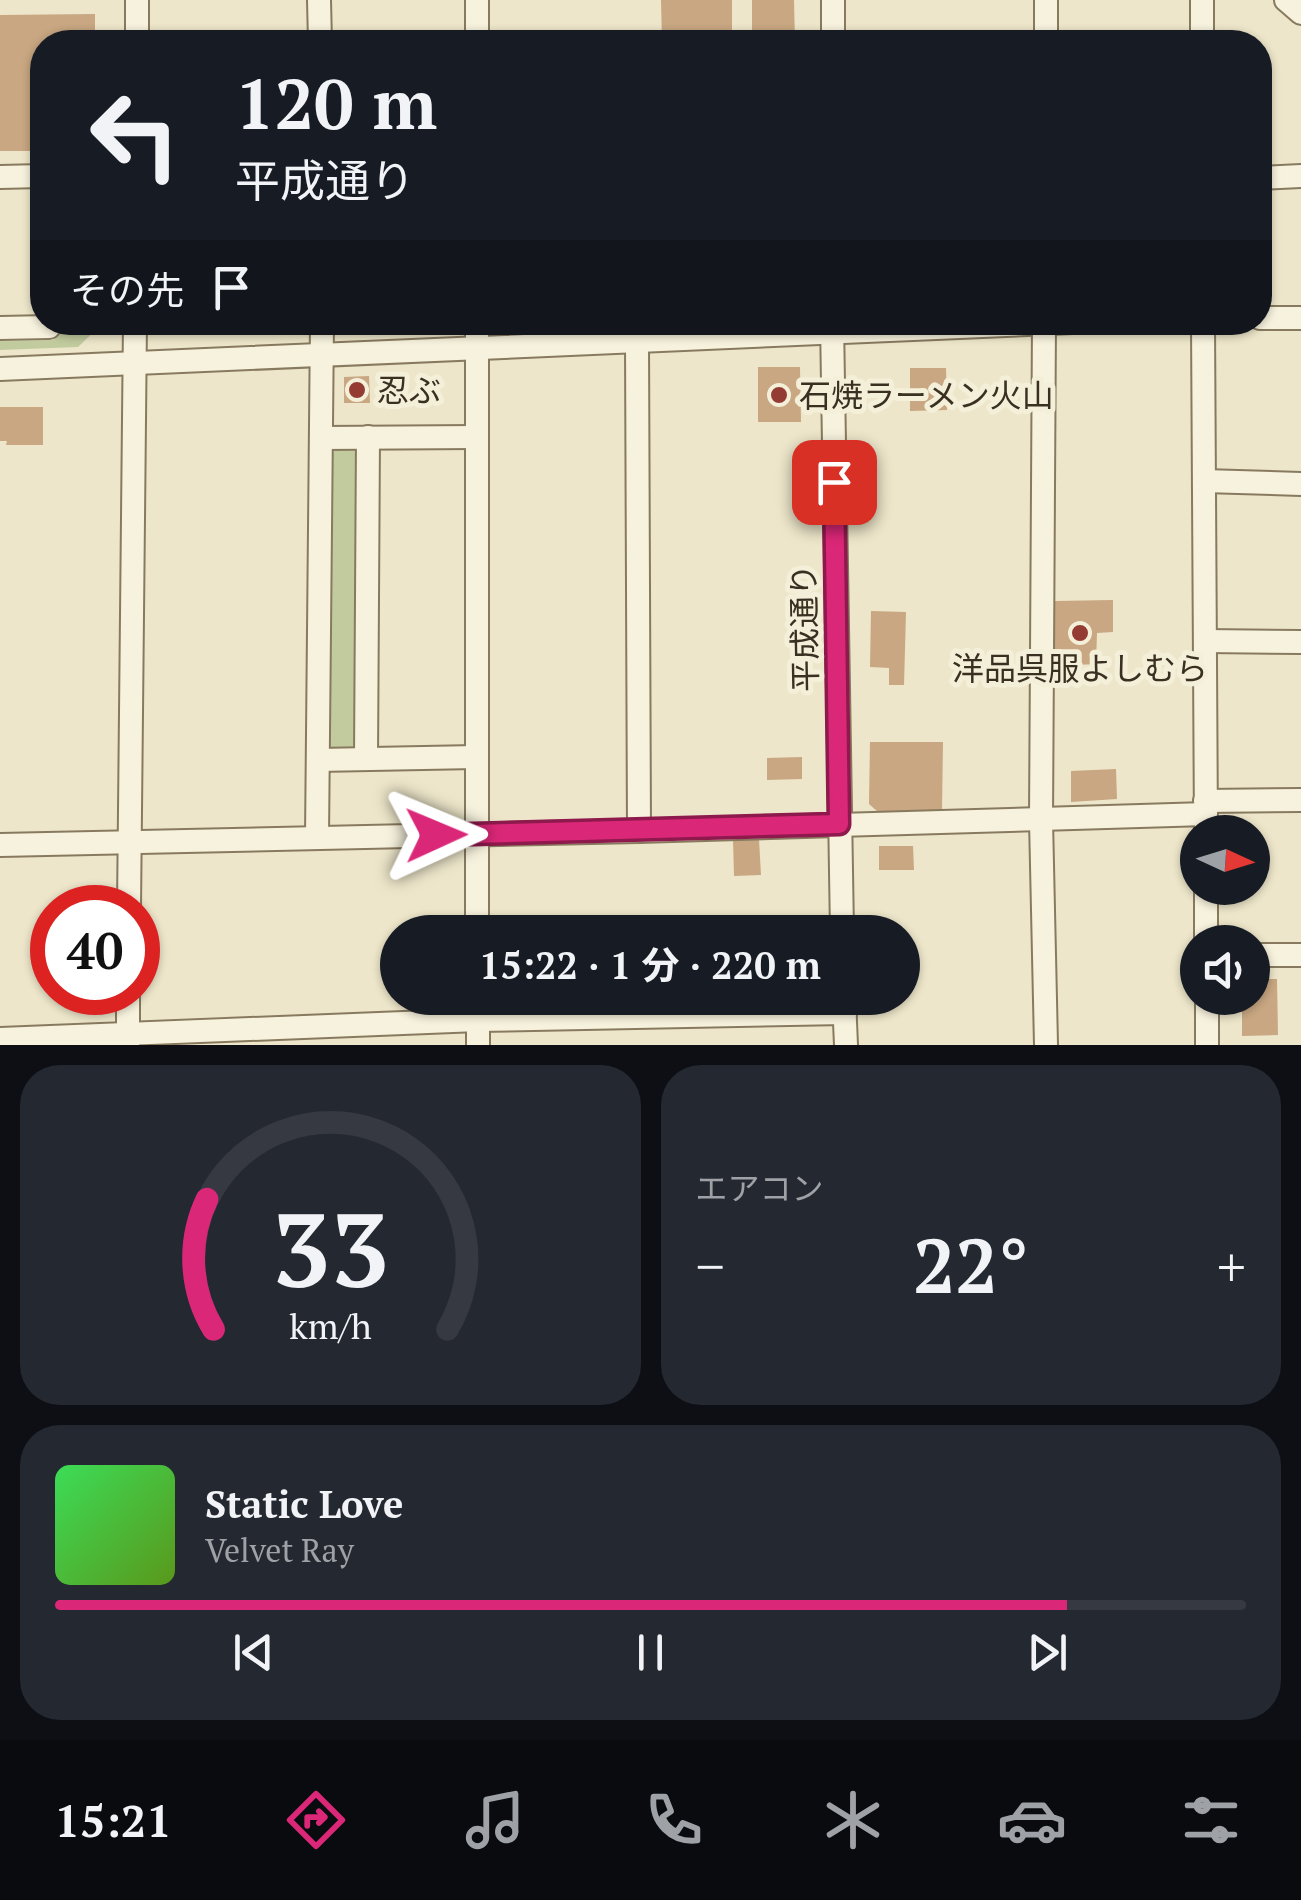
<!DOCTYPE html>
<html lang="ja">
<head>
<meta charset="utf-8">
<style>
  body { margin:0; font-family:"PT Serif","Noto Sans JP",serif; background:#242831; color:#f1f3f6; height:100vh; display:flex; flex-direction:column; font-size:38px; white-space:nowrap }
  * { box-sizing:border-box; margin:0 }
  p { font-size:32px; color:#9ea1a6 }
  .icon { flex:none; width:55px; height:55px; fill:none; stroke:currentColor; stroke-width:2; stroke-linecap:round; stroke-linejoin:round }
  .map { position:relative; height:1045px; overflow:hidden }
  .details { display:flex; flex-direction:column; gap:20px; padding:20px; background:#0d0f14; flex:1 }
  .details>* { flex:none }
  .guide { position:absolute; left:30px; top:30px; width:1242px; height:305px; border-radius:40px; box-shadow:0 2px 8px #0004; background:#171b24; color:#f1f3f6; overflow:hidden }
  .needle { width:65px; rotate:94deg }
  .tools { position:absolute; left:1180px; top:815px; display:grid; gap:20px }
  .tools a { display:grid; place-items:center; width:90px; height:90px; border-radius:50%; background:#171b24; box-shadow:0 2px 8px #0004; font-size:50px }
  .speed { position:absolute; left:30px; top:885px; display:flex; gap:20px; font-size:50px; font-weight:700; text-align:center }
  .speed>* { display:grid; place-content:center; width:130px; height:130px; border-radius:50%; background:#171b24; box-shadow:0 2px 8px #0004; line-height:1 }
  .speed .limit { border:15px solid #d22; background:#fff; color:#111 }
  .pin { position:absolute; display:grid; place-items:center; width:85px; height:85px; color:#fff; margin:-42px; border-radius:20px; box-shadow:0 5px 15px #0006 }
  .me { position:absolute; width:110px; margin:-55px; rotate:89deg; stroke-linejoin:round; filter:drop-shadow(0 0 8px #0008) }
  .turn { display:flex; align-items:center; gap:35px; height:210px; padding:0 40px; font-size:45px }
  .turn .icon { width:130px; height:130px; stroke-width:2.5 }
  .turn b { display:block; font-size:70px; line-height:85px }
  .then { display:flex; align-items:center; height:95px; padding:0 40px; background:#0003; gap:20px; font-size:38px }
  .big { font-size:75px; font-weight:700; line-height:1.1 }
  .details .card { flex:1; display:flex; flex-direction:column; justify-content:center; gap:15px; min-width:0; padding:0 35px; border-radius:40px; background:#242831 }
  .details .dial { align-items:center; gap:0 }
  .dial svg { height:260px; overflow:visible; fill:none; stroke:#363941; stroke-width:7; stroke-linecap:round; text-anchor:middle }
  .dial text { fill:#f1f3f6; stroke:none }
  .song { display:flex; align-items:center; gap:30px }
  .cover { width:120px; height:120px; border-radius:15px; background:linear-gradient(135deg,hsl(130 70% 55%),hsl(90 70% 35%)) }
  .played { height:10px; border-radius:5px; background:linear-gradient(90deg,#db2777 85%,#363941 85%) }
  .keys { display:flex; justify-content:space-around; direction:ltr }
  .heat { display:flex; justify-content:space-between; align-items:center; font-size:55px; direction:ltr }
  .details .tiles { flex:1; display:grid; gap:20px; grid-template-columns:1fr 1fr }
  .card:last-child { grid-column:span 2 }
  .trip { position:absolute; left:380px; top:915px; width:540px; height:100px; border-radius:50px; background:#171b24; box-shadow:0 2px 8px #0004; font-weight:700; line-height:100px; text-align:center }
  .tabs { display:flex; height:160px; justify-content:space-around; align-items:center; background:#090b0e; color:#9ea1a6 }
  .tabs .icon { width:70px; height:70px }
  .tabs .on { color:#db2777 }
  .tabs b { font-size:45px; color:#f1f3f6 }
  .map>svg:first-child { display:block }
</style>
</head>
<body>
<div class="map">
<svg width="1301" height="1045" viewBox="0 0 1301 1045">
  <rect width="100%" height="100%" fill="#ede6ca"/>
  <!-- green -->
  <g fill="#c1cb9e">
    <polygon points="62,323 103,323 78,347 0,350 0,341 53,340 61,330"/>
    <polygon points="360,444 359,751 327,753 330,445"/>
  </g>
  <!-- building -->
  <g fill="#c8a782">
    <polygon points="661,0 732,0 732,42 662,42"/>
    <polygon points="752,0 794,0 795,42 752,42"/>
    <polygon points="95,14 95,42 42,42 42,151 0,151 0,15"/>
    <polygon points="945,33 945,42 870,42 870,34"/>
    <polygon points="758,367 800,367 801,422 758,422"/>
    <polygon points="910,368 946,368 947,410 910,411"/>
    <polygon points="369,376 370,403 344,403 344,377"/>
    <polygon points="0,407 43,407 43,445 6,445 7,441 0,441"/>
    <polygon points="1113,600 1113,632 1097,633 1096,664 1055,666 1055,601"/>
    <polygon points="871,611 906,612 904,685 889,685 889,668 870,667"/>
    <polygon points="870,742 943,742 942,811 877,811 869,804"/>
    <polygon points="802,757 802,779 767,780 767,758"/>
    <polygon points="1116,769 1117,799 1071,802 1071,771"/>
    <polygon points="759,839 761,875 734,876 733,840"/>
    <polygon points="879,846 913,846 914,870 879,870"/>
    <polygon points="1252,979 1277,979 1278,1035 1242,1036 1242,998 1252,998"/>
  </g>
  <g fill="none" stroke-linecap="round" stroke-linejoin="round">
    <!-- minor casing -->
    <g stroke="#887a5f" stroke-width="26">
      <g id="minor">
        <polyline points="319,0 320,42"/>
        <polyline points="477,0 477,42"/>
        <polyline points="1202,0 1202,42"/>
        <polyline points="1286,0 1301,13"/>
        <polyline points="137,42 137,0"/>
        <polyline points="833,42 833,0"/>
        <polyline points="1046,42 1046,0"/>
        <polyline points="0,177 42,176"/>
        <polyline points="1260,178 1301,176"/>
        <polyline points="1260,318 1301,318"/>
        <polyline points="832,322 842,932"/>
        <polyline points="1044,322 1041,820 1046,1045"/>
        <polyline points="1203,322 1206,832"/>
        <polyline points="0,328 49,327 49,322"/>
        <polyline points="637,342 639,831"/>
        <polyline points="0,369 1072,322"/>
        <polyline points="321,438 477,437"/>
        <polyline points="1204,481 1301,484"/>
        <polyline points="1205,641 1301,642"/>
        <polyline points="366,759 368,437"/>
        <polyline points="318,760 476,757"/>
        <polyline points="1205,801 1301,800"/>
        <polyline points="317,837 322,322"/>
        <polyline points="0,845 639,831 1206,814"/>
        <polyline points="1206,888 1206,942"/>
        <polyline points="129,908 135,322"/>
        <polyline points="477,932 477,322"/>
        <polyline points="1252,955 1301,955"/>
        <polyline points="478,998 478,1045"/>
        <polyline points="1207,998 1207,1045"/>
        <polyline points="844,999 846,1045"/>
        <polyline points="0,1039 478,1020 845,1013"/>
        <polyline points="128,1044 128,992"/>
      </g>
    </g>
    <!-- minor -->
    <use href="#minor" stroke="#f7f2dd" stroke-width="22"/>
  </g>
  <g fill="none" stroke-linecap="round" stroke-linejoin="round">
    <!-- route casing -->
    <g stroke="#8e194d" stroke-width="25">
      <polyline id="route" points="436,835 839,824 834,482"/>
    </g>
    <!-- route -->
    <use href="#route" stroke="#db2777" stroke-width="18"/>
  </g>
  <!-- markers -->
  <g fill="#943c33" stroke="#f4efd9" stroke-width="4">
    <circle cx="357" cy="390" r="10"/>
    <circle cx="779" cy="395" r="10"/>
    <circle cx="1080" cy="633" r="10"/>
  </g>
  <g text-anchor="middle" dominant-baseline="central" stroke-width="10" stroke-linejoin="round" paint-order="stroke">
    <!-- poi labels -->
    <g font-size="32" fill="#3a3022" stroke="#f4efd9" text-anchor="start">
      <text x="377" y="390">忍ぶ</text>
      <text x="799" y="395">石焼ラーメン火山</text>
      <text x="1080" y="668" text-anchor="middle">洋品呉服よしむら</text>
    </g>
    <!-- street labels -->
    <g font-size="32" fill="#3a3022" stroke="#f4efd9">
      <text transform="translate(804 628) rotate(-91)">平成通り</text>
    </g>
  </g>
</svg>
<div class="tools">
<a><svg class="needle" viewBox="-14 -14 28 28"><path d="M0-13l5 13h-10z" fill="#e53935"/><path d="M0 13l5-13h-10z" fill="#9ea1a6"/></svg></a>
<a><svg class="icon" aria-label="sound" viewBox="0 0 24 24"><path d="M4 9h4l5-4v14l-5-4H4zM17 9q2 3 0 6"/></svg></a>
</div>
<div class="speed"><div class="limit">40</div></div>
<div class="pin" style="left:834px;top:482px;background:#d93025"><svg class="icon" aria-label="arrive" viewBox="0 0 24 24"><path d="M6 21V4h12l-3 4 3 4H6"/></svg></div>
<svg class="me" style="left:436px;top:835px" viewBox="-20 -20 40 40"><path d="M0-17L14 15 0 8-14 15z" fill="#db2777" stroke="#fff" stroke-width="4"/></svg>
<div class="trip">15:22 · 1 分 · 220 m</div>
<div class="guide">
<div class="turn"><svg class="icon" aria-label="left" viewBox="0 0 24 24"><path d="M17 20v-9H6M10 6l-5 5 5 5"/></svg><div><b>120 m</b>平成通り</div></div>
<div class="then">その先<svg class="icon" aria-label="arrive" viewBox="0 0 24 24"><path d="M6 21V4h12l-3 4 3 4H6"/></svg></div>
</div>
</div>
<section class="details">
<div class="tiles">
<div class="card dial"><svg viewBox="0 0 100 80">
<path d="M14 69A42 42 0 1 1 86 69"/>
<path d="M14 69A42 42 0 0 1 12 29" stroke="#db2777"/>
<text x="50" y="56" font-size="32" font-weight="700">33</text>
<text x="50" y="72" font-size="11">km/h</text>
</svg></div>
<div class="card"><p>エアコン</p>
<div class="heat"><a>−</a><b class="big">22°</b><a>+</a></div>
</div>
<div class="card">
<div class="song"><i class="cover"></i><div><b>Static Love</b><p>Velvet Ray</p></div></div>
<div class="played"></div>
<div class="keys"><svg class="icon" aria-label="previous" viewBox="0 0 24 24"><path d="M18 5L8 12l10 7zM5 5v14"/></svg><svg class="icon" aria-label="pause" viewBox="0 0 24 24"><path d="M8 5v14M16 5v14"/></svg><svg class="icon" aria-label="next" viewBox="0 0 24 24"><path d="M6 5l10 7-10 7zM19 5v14"/></svg></div>
</div>
</div>
</section>
<nav class="tabs">
<b>15:21</b>
<svg class="icon on" aria-label="directions" viewBox="0 0 24 24"><path d="M12 3l9 9-9 9-9-9zM9 14v-3h6M13 9l2 2-2 2"/></svg>
<svg class="icon" aria-label="music" viewBox="0 0 24 24"><path d="M9 18V5l10-2v13"/><circle cx="6" cy="18" r="3"/><circle cx="16" cy="16" r="3"/></svg>
<svg class="icon" aria-label="phone" viewBox="0 0 24 24"><path d="M5 4h4l2 5-3 2q2 4 5 5l2-3 5 2v4C11 20 4 13 5 4z"/></svg>
<svg class="icon" aria-label="climate" viewBox="0 0 24 24"><path d="M12 3v18M4 7l16 10M4 17L20 7"/></svg>
<svg class="icon" aria-label="car" viewBox="0 0 24 24"><path d="M5 17H2v-5l4-1 3-4h7l3 4 3 1v5h-3M9 17h6M6 11h13"/><circle cx="7" cy="17" r="2"/><circle cx="17" cy="17" r="2"/></svg>
<svg class="icon" aria-label="filters" viewBox="0 0 24 24"><path d="M4 7h16M4 17h16"/><circle cx="9" cy="7" r="2"/><circle cx="15" cy="17" r="2"/></svg>
</nav>
</body>
</html>
